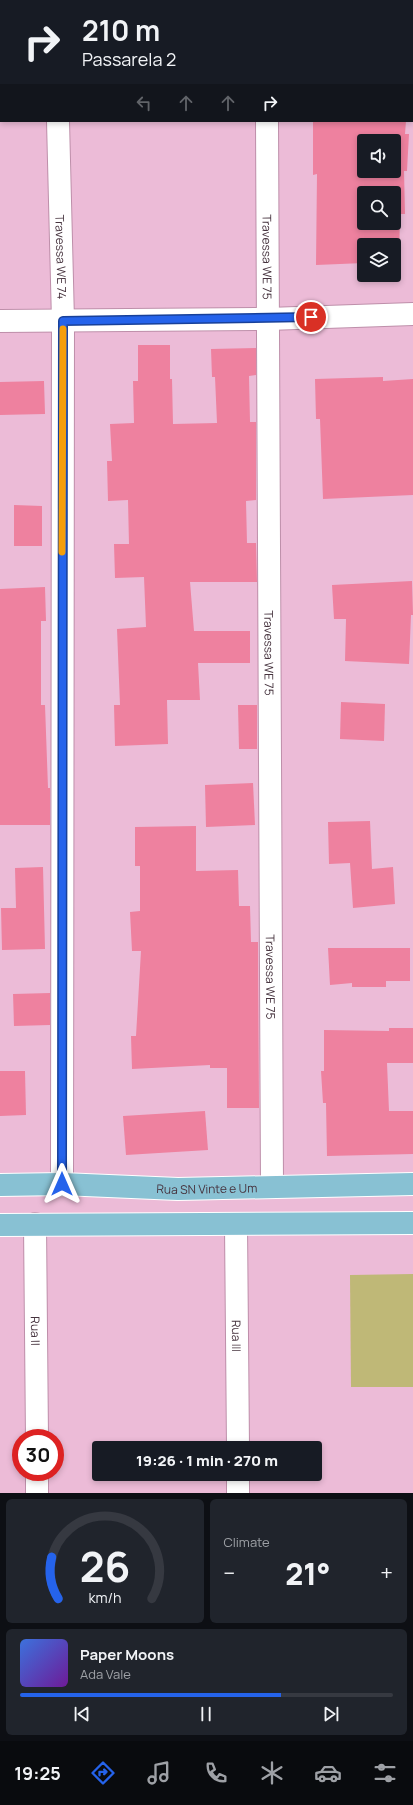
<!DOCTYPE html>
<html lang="en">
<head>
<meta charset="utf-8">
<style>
  body { margin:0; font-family:Manrope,sans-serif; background:#20242c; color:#f1f3f6; height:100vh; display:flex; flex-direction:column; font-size:15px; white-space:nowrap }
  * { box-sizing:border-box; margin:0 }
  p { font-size:13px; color:#9ea1a6 }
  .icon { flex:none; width:22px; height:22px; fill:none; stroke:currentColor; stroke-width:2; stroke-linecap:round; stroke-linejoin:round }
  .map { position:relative; height:1493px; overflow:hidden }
  .details { display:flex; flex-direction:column; gap:6px; padding:6px; background:#0d0f14; flex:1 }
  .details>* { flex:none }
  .banner { position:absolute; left:0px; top:0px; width:413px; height:122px; box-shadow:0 2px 6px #0003; background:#171b24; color:#f1f3f6; overflow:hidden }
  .controls { position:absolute; left:357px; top:134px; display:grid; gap:8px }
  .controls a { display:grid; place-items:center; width:44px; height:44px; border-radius:4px; background:#171b24; box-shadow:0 2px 6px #0003; font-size:20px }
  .speed { position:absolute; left:12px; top:1429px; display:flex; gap:8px; font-size:20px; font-weight:700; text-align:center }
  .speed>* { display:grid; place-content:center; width:52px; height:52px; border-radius:50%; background:#171b24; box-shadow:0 2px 6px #0003; line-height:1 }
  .speed .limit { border:6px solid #d22; background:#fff; color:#111 }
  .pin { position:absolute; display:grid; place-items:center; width:34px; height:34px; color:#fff; margin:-17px; border:2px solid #fff; border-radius:50%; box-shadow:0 1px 4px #0007 }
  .me { position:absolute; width:44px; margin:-22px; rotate:0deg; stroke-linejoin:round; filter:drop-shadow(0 0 3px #0008) }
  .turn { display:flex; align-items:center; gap:14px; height:84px; padding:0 16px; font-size:18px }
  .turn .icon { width:52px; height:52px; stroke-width:2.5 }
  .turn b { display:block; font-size:28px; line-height:34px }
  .lanes { display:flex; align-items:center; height:38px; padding:0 16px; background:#0003; justify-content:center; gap:20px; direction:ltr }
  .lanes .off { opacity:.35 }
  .big { font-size:30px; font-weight:800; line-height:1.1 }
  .details .card { flex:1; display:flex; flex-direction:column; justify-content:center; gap:6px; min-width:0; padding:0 14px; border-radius:6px; background:#20242c }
  .details .dial { align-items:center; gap:0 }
  .dial svg { height:104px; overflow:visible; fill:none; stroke:#363941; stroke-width:7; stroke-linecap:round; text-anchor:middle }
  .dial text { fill:#f1f3f6; stroke:none }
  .song { display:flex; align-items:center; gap:12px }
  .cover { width:48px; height:48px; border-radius:6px; background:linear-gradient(135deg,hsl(220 70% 55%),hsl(280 70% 35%)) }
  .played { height:4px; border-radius:2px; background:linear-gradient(90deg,#2563eb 70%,#363941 70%) }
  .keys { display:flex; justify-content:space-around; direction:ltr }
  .heat { display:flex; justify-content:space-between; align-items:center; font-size:22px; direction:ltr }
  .details .tiles { flex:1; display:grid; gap:6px; grid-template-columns:1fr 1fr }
  .card:last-child { grid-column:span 2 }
  .trip { position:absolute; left:92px; top:1441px; width:230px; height:40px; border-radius:4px; background:#171b24; box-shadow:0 2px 6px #0003; font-weight:800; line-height:40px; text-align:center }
  .tabs { display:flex; height:64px; justify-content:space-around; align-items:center; background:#090b0e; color:#9ea1a6 }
  .tabs .icon { width:28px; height:28px }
  .tabs .active { color:#2563eb }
  .tabs b { font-size:18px; color:#f1f3f6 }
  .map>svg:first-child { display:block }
</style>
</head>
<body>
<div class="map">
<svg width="413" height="1493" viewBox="0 0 413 1493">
  <rect width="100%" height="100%" fill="#ecbbd7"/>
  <!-- green -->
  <polygon fill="#bfb877" points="413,1274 413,1387 351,1387 350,1275"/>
  <!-- building -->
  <g fill="#ee819f" fill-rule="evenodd">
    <path d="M313,121H406L405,134H409L407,171H404L405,214H400L399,261H394V245H364V263L316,265L317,174L313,175ZM364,141H394V171H364ZM364,193H394V223H364Z"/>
    <polygon points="138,345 170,345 170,379 172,379 173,424 217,423 215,377 212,377 211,349 256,348 256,375 249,376 250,422 256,422 256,500 246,501 247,543 256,543 257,582 190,582 194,631 250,631 250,663 198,663 200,700 167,700 168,744 115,746 114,705 120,705 117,629 146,627 144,577 115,578 114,544 129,544 128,500 108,501 107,461 112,461 110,424 134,423 133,381 138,381"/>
    <polygon points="383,377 383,381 413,379 413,495 323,499 320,419 316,419 315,379"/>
    <polygon points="44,381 45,414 0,415 0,382"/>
    <polygon points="14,505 42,506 42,546 14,546"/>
    <polygon points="412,581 413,615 411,615 409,664 345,661 346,619 334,619 332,585"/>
    <polygon points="45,587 46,621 41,621 41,705 45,705 48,788 50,788 50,825 0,825 0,589"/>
    <polygon points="341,702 385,704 384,741 340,739"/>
    <polygon points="238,705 257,705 257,749 239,749"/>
    <polygon points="253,783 255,825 206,827 205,785"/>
    <polygon points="370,821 372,869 393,867 395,904 353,908 350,863 329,864 328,822"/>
    <polygon points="196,826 196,871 238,870 239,906 250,906 251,942 258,942 259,1108 227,1108 227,1068 210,1068 210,1065 132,1069 131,1036 136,1036 141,951 132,951 130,912 140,911 140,866 135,866 135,827"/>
    <polygon points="43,867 45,949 2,950 1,908 16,908 15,868"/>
    <polygon points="328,948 410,948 410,981 386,981 386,987 352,987 352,983 330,985"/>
    <polygon points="50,993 50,1025 14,1026 13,994"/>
    <polygon points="389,1028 413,1028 413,1063 387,1063 389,1111 413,1111 413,1154 327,1156 326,1103 323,1103 321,1071 324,1071 324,1030 389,1031"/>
    <polygon points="0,1071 25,1071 26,1115 0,1116"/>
    <polygon points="205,1111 208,1150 126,1155 123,1116"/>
  </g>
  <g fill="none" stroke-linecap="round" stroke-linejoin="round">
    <!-- minor casing -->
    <g stroke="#be8faa" stroke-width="24">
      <g id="minor">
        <polyline points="56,0 56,1"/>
        <polyline points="266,0 266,1"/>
        <path id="s1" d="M58,121L63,321L62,1184"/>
        <path id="s2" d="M267,121L272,1186"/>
        <polyline points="0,321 268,319 413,314"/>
        <path id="s3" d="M35,1224L37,1438"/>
        <path id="s4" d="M236,1225L238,1448"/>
        <polyline points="37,1472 37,1493"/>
        <polyline points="238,1474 238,1493"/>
      </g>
    </g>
    <!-- major casing -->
    <g stroke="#fff" stroke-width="24">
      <g id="major">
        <path id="s5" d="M0,1185L62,1184L178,1189L413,1184"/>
        <polyline points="0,1225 413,1223"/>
      </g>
    </g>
    <!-- minor -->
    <use href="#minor" stroke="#fff" stroke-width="22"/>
    <!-- major -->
    <use href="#major" stroke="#88c1d3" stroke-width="22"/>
  </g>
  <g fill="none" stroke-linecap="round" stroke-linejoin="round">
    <!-- route casing -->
    <g stroke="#184099" stroke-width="10">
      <polyline id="route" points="62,1184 63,321 311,317"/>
    </g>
    <!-- route -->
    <use href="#route" stroke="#2563eb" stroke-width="7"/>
    <!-- slow -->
    <polyline stroke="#f59e0b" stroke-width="7" points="62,552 63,329"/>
  </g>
  <g text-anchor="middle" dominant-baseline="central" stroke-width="3.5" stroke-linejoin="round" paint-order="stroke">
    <!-- street labels -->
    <g font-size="12" fill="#46333e" stroke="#fde4f2">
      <text stroke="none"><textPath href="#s1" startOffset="136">Travessa WE 74</textPath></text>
      <text stroke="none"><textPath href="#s2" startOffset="136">Travessa WE 75</textPath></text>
      <text stroke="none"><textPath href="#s2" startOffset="532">Travessa WE 75</textPath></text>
      <text stroke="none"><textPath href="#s2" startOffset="856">Travessa WE 75</textPath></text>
      <text stroke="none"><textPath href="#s5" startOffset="207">Rua SN Vinte e Um</textPath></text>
      <text stroke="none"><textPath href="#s3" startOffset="107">Rua II</textPath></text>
      <text stroke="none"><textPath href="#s4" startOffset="111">Rua III</textPath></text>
    </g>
  </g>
</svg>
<div class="controls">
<a><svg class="icon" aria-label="sound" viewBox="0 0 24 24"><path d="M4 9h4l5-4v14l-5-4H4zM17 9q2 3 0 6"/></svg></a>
<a><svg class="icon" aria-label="search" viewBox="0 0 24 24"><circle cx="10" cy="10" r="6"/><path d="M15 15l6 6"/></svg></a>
<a><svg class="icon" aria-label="layers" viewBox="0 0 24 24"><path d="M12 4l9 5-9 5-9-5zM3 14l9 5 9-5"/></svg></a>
</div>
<div class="speed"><div class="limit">30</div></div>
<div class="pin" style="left:311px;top:317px;background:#d93025"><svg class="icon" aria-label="arrive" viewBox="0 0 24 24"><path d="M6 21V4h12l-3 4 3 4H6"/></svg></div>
<svg class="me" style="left:62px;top:1184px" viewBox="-20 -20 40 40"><path d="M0-17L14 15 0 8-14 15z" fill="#2563eb" stroke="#fff" stroke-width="4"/></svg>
<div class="trip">19:26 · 1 min · 270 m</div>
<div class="banner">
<div class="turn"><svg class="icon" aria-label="right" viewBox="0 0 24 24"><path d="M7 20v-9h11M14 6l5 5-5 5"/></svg><div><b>210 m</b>Passarela 2</div></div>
<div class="lanes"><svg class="icon off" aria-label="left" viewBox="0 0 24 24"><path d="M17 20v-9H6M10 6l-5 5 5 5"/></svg><svg class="icon off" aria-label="ahead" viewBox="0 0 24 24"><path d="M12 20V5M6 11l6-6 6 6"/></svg><svg class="icon off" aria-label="ahead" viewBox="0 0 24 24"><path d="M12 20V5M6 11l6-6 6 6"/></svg><svg class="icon" aria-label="right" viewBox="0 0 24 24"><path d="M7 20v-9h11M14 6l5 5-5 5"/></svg></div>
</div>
</div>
<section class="details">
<div class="tiles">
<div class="card dial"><svg viewBox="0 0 100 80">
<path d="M14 69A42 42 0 1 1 86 69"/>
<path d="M14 69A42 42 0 0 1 9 37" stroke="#2563eb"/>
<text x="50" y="56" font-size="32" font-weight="700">26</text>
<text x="50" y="72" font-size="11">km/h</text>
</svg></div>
<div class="card"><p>Climate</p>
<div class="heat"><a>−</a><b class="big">21°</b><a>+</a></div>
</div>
<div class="card">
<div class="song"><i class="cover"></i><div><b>Paper Moons</b><p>Ada Vale</p></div></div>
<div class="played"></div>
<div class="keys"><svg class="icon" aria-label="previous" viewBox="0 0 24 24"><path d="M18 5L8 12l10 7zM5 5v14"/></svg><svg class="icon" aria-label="pause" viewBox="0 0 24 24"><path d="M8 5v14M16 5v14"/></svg><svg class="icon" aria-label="next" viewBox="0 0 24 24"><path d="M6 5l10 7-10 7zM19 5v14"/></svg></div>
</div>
</div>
</section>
<nav class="tabs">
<b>19:25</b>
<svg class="icon active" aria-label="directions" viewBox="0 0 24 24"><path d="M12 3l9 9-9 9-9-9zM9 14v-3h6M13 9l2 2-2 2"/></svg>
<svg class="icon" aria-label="music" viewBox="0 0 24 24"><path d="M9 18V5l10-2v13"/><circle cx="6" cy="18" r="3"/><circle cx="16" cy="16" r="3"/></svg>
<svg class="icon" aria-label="phone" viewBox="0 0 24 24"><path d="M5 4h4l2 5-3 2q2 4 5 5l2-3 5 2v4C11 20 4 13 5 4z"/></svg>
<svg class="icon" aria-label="climate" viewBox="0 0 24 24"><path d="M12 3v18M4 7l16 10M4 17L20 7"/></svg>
<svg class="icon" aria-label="car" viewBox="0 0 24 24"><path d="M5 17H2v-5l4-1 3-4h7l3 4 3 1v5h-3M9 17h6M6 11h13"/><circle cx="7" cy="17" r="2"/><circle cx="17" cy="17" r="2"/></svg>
<svg class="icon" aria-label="filters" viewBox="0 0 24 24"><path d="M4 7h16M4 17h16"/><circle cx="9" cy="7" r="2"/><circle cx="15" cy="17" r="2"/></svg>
</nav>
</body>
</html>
